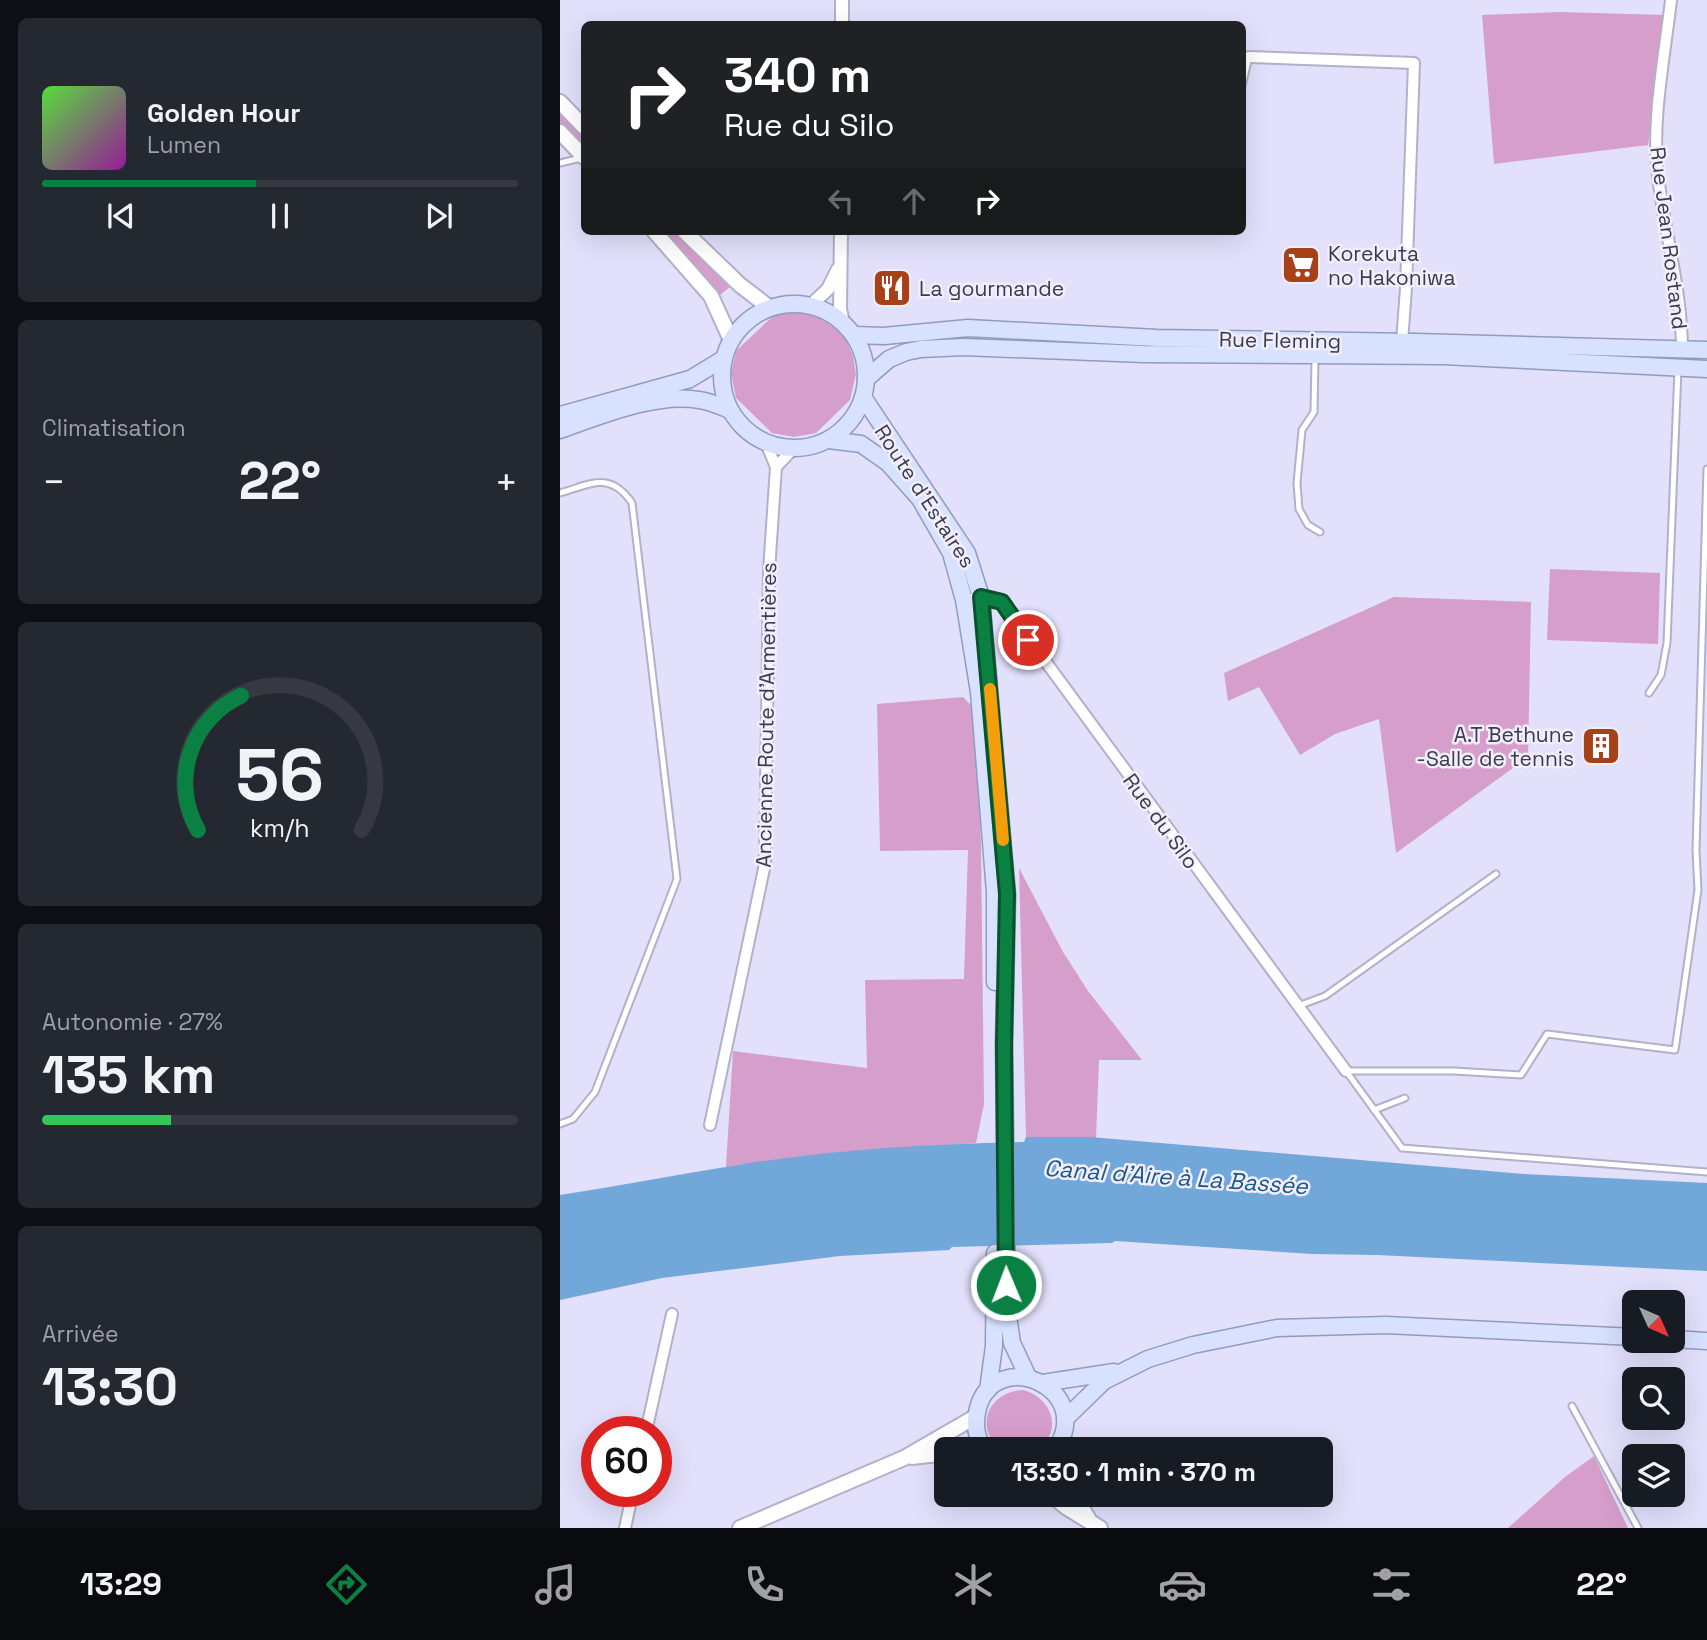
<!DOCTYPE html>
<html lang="fr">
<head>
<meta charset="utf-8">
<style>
  body { margin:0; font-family:"Space Grotesk",sans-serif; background:#242831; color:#f1f3f6; height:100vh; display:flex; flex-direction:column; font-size:26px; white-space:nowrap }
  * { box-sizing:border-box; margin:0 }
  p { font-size:23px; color:#9ea1a6 }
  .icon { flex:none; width:38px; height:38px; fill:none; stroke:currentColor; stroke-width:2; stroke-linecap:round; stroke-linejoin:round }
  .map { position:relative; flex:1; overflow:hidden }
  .sheet { display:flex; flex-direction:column; gap:18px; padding:18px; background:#0d0f14; width:560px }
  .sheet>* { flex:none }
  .banner { position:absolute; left:21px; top:21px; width:665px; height:214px; border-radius:10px; box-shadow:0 7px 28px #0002; background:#202124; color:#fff; overflow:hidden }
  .needle { width:46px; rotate:135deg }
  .fabs { position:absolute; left:1062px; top:1290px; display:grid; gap:14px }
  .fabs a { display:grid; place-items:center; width:63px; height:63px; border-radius:10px; background:#171b24; box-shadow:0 7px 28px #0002; font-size:35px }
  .speed { position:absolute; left:21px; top:1416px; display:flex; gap:14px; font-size:35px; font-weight:700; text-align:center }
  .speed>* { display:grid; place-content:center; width:91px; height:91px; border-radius:50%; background:#171b24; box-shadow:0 7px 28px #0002; line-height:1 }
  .speed .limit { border:10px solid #d22; background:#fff; color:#111 }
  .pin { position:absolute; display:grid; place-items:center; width:60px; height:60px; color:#fff; margin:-30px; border:4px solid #fff; border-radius:50%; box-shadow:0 2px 7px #0007 }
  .me { position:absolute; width:77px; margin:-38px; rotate:359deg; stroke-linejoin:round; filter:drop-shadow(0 0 5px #0008) }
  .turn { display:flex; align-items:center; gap:24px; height:147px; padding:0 28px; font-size:32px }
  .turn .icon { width:91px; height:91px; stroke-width:2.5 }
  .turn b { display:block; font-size:49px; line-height:60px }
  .lanes { display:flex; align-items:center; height:66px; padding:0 28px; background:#0003; justify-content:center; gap:35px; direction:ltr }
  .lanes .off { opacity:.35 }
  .big { font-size:52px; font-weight:700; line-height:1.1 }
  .sheet .tile { flex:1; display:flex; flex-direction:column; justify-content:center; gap:10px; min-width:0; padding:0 24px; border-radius:10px; background:#242831 }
  .sheet .dial { align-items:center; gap:0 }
  .dial svg { height:182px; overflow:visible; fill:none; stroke:#363941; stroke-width:7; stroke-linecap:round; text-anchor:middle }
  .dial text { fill:#f1f3f6; stroke:none }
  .song { display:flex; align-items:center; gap:21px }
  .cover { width:84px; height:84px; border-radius:10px; background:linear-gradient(135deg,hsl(110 70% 55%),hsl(300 70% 35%)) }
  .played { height:7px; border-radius:4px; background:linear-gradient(90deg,#0b8043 45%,#363941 45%) }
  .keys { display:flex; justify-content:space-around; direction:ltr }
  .heat { display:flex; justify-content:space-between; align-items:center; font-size:38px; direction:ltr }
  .charge { height:10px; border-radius:5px; background:linear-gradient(90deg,#34c759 27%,#363941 0) }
  .trip { position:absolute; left:374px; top:1437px; width:399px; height:70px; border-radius:10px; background:#171b24; box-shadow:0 7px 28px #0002; font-weight:700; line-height:70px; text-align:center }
  .tabs { display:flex; height:112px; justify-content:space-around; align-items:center; background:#090b0e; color:#9ea1a6 }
  .tabs .icon { width:49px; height:49px }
  .tabs .current { color:#0b8043 }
  .tabs b { font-size:32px; color:#f1f3f6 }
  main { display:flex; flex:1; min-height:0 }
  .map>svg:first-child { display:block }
</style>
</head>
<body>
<main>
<section class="sheet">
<div class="tile">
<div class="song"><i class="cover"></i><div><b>Golden Hour</b><p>Lumen</p></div></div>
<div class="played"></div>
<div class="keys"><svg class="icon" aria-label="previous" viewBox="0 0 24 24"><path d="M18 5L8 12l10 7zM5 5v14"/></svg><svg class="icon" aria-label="pause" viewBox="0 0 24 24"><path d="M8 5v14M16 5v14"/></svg><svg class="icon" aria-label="next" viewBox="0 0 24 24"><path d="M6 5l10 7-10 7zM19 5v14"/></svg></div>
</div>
<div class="tile"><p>Climatisation</p>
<div class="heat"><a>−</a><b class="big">22°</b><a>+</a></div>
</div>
<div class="tile dial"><svg viewBox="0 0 100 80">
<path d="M14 69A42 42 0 1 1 86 69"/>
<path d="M14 69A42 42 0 0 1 33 10" stroke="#0b8043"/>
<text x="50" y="56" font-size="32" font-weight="700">56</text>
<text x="50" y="72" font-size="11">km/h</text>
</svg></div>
<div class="tile"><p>Autonomie · 27%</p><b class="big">135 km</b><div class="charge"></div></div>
<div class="tile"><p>Arrivée</p><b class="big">13:30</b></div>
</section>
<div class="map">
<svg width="1147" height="1528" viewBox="0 0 1147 1528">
  <rect width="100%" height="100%" fill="#e2e0fb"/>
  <!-- green -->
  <g fill="#d69eca">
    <polygon points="1000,12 1105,15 1088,145 934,164 922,15"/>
    <polygon points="0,111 24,137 24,148 0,123"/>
    <polygon points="103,231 117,231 171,286 160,295"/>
    <polygon points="230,312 246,313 261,318 285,336 293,356 296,374 290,400 256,433 234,437 212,433 176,398 171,374 176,351 214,315"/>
    <polygon points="990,569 1100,573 1098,644 987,640"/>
    <polygon points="834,597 971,602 968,757 836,853 819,719 775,734 740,755 699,687 668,701 664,673"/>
    <polygon points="403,697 415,709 421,845 424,1104 416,1143 281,1152 166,1167 173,1051 307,1068 305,980 404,979 408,850 320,851 317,704"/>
    <polygon points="459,868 503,952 528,991 582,1060 539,1060 536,1138 466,1137"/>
    <path d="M463,1390C490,1397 504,1428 479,1449H439C414,1425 429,1392 463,1390Z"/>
    <polygon points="1034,1456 1068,1528 948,1528 1005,1477"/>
  </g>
  <!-- water -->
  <path fill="#71a8d9" d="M466,1137H530L964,1174L1147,1183V1271L817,1255L753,1254L555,1241L552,1243L392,1247L389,1250L280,1256L102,1278L0,1300V1195C60,1186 119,1174 178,1165C272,1149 368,1144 464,1142Z"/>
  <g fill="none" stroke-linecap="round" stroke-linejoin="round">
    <!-- service casing -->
    <g stroke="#b3b0ca" stroke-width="9">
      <g id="service">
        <polyline points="682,86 689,57"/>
        <polyline points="0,163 21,158"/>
        <polyline points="755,359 754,412 742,430 737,483 739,509 748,525 760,532"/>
        <path d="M0,493C31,484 50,471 72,503L117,879L35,1092L13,1119L0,1124"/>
        <polyline points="1089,693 1101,675 1107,643 1118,369"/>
        <polyline points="738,1006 765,996 936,874"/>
        <polyline points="786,1071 894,1071 961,1075 987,1034 1115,1050 1138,890 1136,850 1147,469"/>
        <polyline points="786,1071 842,1148 1147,1172"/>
        <polyline points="814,1110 845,1098"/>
        <polyline points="1012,1406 1078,1528"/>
      </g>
    </g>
    <!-- minor casing -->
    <g stroke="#b3b0ca" stroke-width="14">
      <g id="minor">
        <path d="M1111,0C1105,54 1091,123 1098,176C1105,235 1122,291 1122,351"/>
        <polyline points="689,57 854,63 846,288 842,342"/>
        <polyline points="216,467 234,448"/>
        <polyline points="404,600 429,597 442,602 786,1071"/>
        <polyline points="150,1125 205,864 209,571 216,467 206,443"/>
        <polyline points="86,1432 112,1314"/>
        <polyline points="65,1528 73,1491"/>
      </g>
    </g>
    <!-- tertiary casing -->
    <g stroke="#b3b0ca" stroke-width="16">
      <g id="tertiary">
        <polyline points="282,24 282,0"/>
        <polyline points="281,231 280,309 283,323"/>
        <polyline points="250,306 268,289 278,269"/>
      </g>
    </g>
    <!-- secondary casing -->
    <g stroke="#b3b0ca" stroke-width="18">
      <g id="secondary">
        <polyline points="0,102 24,127"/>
        <polyline points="0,132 24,157"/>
        <polyline points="94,231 151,296 171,340"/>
        <polyline points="124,231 180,285 210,308"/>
        <polyline points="352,1457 387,1453"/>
        <polyline points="490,1494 506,1507 540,1528"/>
        <polyline points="513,1494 528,1518"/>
        <polyline points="180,1528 344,1458 415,1417"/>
      </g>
    </g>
    <!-- primary casing -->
    <g stroke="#909bbd" stroke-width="19">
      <g id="primary">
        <circle cx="234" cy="376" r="72"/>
        <polyline points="294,335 324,336 408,328 597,338 855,342 1147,350"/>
        <polyline points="306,379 329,359 346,352 361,349 403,347 584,354 883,356 1147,369"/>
        <polyline points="303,397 407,553 421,597 447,894 444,1045 447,1309 452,1343 468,1377"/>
        <polyline points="0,415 130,379 163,359"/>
        <path d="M0,430C40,416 97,392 139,400C149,401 160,406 170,410"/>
        <polyline points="269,440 301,444 328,463 360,499 391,553 404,600 419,692 435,892 435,982"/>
        <polyline points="1113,1339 1147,1341"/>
        <polyline points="483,1383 554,1372"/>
        <polyline points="428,1390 434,1346 435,1253"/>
        <polyline points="505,1419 544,1381 588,1359 633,1345 717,1328 826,1325 1074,1337"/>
        <path d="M424,1449C415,1436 414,1423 418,1408C435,1346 536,1387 496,1449"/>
      </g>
    </g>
    <!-- service -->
    <use href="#service" stroke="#fff" stroke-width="5"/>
    <!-- minor -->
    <use href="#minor" stroke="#fff" stroke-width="10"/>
    <!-- tertiary -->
    <use href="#tertiary" stroke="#fff" stroke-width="12"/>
    <!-- secondary -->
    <use href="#secondary" stroke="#fff" stroke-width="14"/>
    <!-- primary -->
    <use href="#primary" stroke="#d8e2fe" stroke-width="16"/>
  </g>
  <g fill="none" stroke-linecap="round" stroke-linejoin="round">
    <!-- route casing -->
    <g stroke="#07532c" stroke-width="18">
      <polyline id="route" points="446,1285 444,1045 447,894 421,597 442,602 468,640"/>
    </g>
    <!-- route -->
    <use href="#route" stroke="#0b8043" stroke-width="12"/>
    <!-- slow -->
    <polyline stroke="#f59e0b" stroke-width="12" points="430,689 443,840"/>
  </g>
  <!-- icons -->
  <defs>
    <g id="supermarket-square" transform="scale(2.0125)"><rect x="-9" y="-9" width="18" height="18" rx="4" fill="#a74118" stroke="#f0eeff"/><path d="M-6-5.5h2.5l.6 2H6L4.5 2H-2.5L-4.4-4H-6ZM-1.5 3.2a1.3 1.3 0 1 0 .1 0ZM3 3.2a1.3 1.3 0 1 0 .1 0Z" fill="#fff"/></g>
    <g id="restaurant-square" transform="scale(2.0125)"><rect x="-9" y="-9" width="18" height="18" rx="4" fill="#a74118" stroke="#f0eeff"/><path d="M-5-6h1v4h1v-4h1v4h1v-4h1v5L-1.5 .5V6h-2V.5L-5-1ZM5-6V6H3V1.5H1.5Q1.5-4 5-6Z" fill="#fff"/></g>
    <g id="building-square" transform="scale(2.0125)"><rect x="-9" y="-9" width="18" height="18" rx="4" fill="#a74118" stroke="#f0eeff"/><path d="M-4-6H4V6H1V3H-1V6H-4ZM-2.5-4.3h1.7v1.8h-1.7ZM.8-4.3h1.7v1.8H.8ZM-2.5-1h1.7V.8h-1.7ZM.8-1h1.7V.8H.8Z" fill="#fff"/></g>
  </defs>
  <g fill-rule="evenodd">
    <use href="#supermarket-square" x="741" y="265"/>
    <use href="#restaurant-square" x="332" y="288"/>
    <use href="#building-square" x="1041" y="746"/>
  </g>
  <g text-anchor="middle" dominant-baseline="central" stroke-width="5" stroke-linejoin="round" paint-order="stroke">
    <!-- street labels -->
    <g font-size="21" fill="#3c3b46" stroke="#f0eeff">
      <text transform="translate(1109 238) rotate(83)">Rue Jean Rostand</text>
      <text transform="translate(720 340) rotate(1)">Rue Fleming</text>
      <text transform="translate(365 496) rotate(57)">Route d'Estaires</text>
      <text transform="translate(206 715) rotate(-89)">Ancienne Route d'Armentières</text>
      <text transform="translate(601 821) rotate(54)">Rue du Silo</text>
    </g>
    <!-- poi labels -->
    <g font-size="21" fill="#3c3b46" stroke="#f0eeff" text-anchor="start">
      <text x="768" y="253">Korekuta<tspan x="768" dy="24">no Hakoniwa</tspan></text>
      <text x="359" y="288">La gourmande</text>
      <text x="1014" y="734" text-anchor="end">A.T Bethune<tspan x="1014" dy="24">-Salle de tennis</tspan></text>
    </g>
    <!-- water labels -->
    <g font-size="23" font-style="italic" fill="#1c5786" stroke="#f0eeff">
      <text transform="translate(616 1177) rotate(4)">Canal d'Aire à La Bassée</text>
    </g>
  </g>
</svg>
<div class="fabs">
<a><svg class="needle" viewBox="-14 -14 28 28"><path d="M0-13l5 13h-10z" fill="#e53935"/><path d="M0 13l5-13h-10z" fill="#9ea1a6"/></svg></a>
<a><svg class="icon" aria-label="search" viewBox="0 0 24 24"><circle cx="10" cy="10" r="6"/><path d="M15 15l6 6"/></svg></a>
<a><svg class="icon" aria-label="layers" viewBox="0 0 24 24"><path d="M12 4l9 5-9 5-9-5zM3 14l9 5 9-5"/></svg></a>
</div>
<div class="speed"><div class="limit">60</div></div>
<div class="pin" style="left:468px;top:640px;background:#d93025"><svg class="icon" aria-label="arrive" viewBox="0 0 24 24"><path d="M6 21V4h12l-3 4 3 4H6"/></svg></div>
<svg class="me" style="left:446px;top:1285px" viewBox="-20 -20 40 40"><circle r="17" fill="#0b8043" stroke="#fff" stroke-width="3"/><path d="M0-11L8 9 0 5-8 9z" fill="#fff"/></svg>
<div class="trip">13:30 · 1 min · 370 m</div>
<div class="banner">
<div class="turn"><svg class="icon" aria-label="right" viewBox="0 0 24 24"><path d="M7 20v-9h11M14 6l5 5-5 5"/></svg><div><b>340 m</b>Rue du Silo</div></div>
<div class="lanes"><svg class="icon off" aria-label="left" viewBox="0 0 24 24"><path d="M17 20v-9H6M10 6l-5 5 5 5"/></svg><svg class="icon off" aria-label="ahead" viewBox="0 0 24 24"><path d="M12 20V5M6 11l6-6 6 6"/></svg><svg class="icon" aria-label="right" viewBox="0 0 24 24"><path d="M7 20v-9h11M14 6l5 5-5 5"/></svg></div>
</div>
</div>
</main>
<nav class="tabs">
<b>13:29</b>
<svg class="icon current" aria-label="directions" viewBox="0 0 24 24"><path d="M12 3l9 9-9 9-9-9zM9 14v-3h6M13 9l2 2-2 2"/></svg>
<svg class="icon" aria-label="music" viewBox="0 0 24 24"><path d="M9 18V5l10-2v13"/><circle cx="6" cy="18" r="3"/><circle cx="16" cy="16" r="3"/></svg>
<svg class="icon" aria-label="phone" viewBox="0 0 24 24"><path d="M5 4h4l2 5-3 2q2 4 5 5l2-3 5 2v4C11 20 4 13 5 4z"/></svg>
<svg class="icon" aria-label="climate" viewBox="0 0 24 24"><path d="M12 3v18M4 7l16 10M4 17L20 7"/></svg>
<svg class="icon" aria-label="car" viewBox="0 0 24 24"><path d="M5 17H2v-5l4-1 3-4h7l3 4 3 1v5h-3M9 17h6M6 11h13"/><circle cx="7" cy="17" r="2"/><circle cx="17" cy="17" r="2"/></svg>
<svg class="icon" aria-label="filters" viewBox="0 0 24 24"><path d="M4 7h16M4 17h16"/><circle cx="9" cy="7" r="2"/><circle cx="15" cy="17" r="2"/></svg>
<b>22°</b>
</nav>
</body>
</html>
